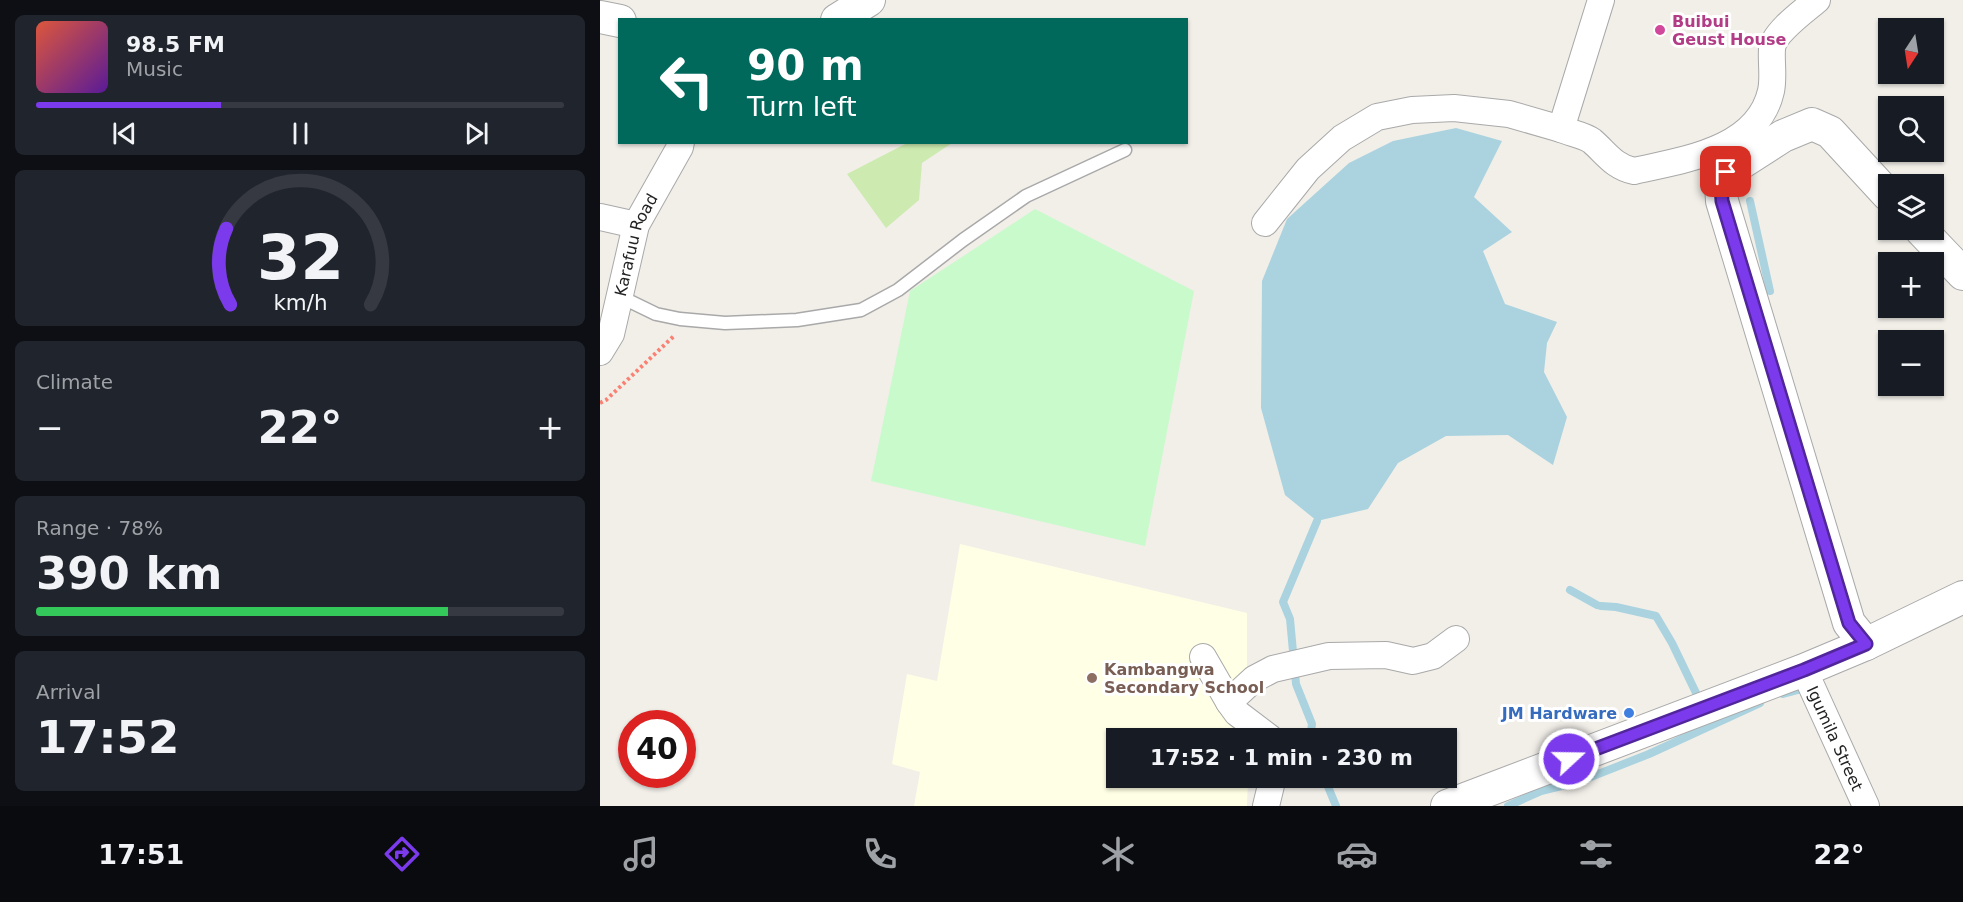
<!DOCTYPE html>
<html lang="en">
<head>
<meta charset="utf-8">
<style>
  body { margin:0; font-family:"DejaVu Sans",sans-serif; background:#20242c; color:#f1f3f6; height:100vh; display:flex; flex-direction:column; font-size:22px; white-space:nowrap }
  * { box-sizing:border-box; margin:0 }
  p { font-size:20px; color:#9ea1a6 }
  .icon { flex:none; width:33px; height:33px; fill:none; stroke:currentColor; stroke-width:2; stroke-linecap:round; stroke-linejoin:round }
  .map { position:relative; flex:1; overflow:hidden }
  .panel { display:flex; flex-direction:column; gap:15px; padding:15px; background:#0d0f14; width:600px }
  .panel>* { flex:none }
  .guide { position:absolute; left:18px; top:18px; width:570px; height:126px; border-radius:0px; box-shadow:0 2px 4px #0004; background:#00695c; color:#fff; overflow:hidden }
  .needle { width:39px; rotate:192deg }
  .buttons { position:absolute; left:1278px; top:18px; display:grid; gap:12px }
  .buttons a { display:grid; place-items:center; width:66px; height:66px; border-radius:0px; background:#171b24; box-shadow:0 2px 4px #0004; font-size:30px }
  .speed { position:absolute; left:18px; top:710px; display:flex; gap:12px; font-size:30px; font-weight:700; text-align:center }
  .speed>* { display:grid; place-content:center; width:78px; height:78px; border-radius:50%; background:#171b24; box-shadow:0 2px 4px #0004; line-height:1 }
  .speed .limit { border:9px solid #d22; background:#fff; color:#111 }
  .pin { position:absolute; display:grid; place-items:center; width:51px; height:51px; color:#fff; margin:-26px; border-radius:12px; box-shadow:0 3px 9px #0006 }
  .me { position:absolute; width:66px; margin:-33px; rotate:69deg; stroke-linejoin:round; filter:drop-shadow(0 0 4px #0008) }
  .turn { display:flex; align-items:center; gap:21px; height:126px; padding:0 30px; font-size:27px }
  .turn .icon { width:78px; height:78px; stroke-width:2.5 }
  .turn b { display:block; font-size:42px; line-height:51px }
  .big { font-size:45px; font-weight:800; line-height:1.1 }
  .panel .widget { flex:1; display:flex; flex-direction:column; justify-content:center; gap:9px; min-width:0; padding:0 21px; border-radius:9px; background:#20242c }
  .panel .dial { align-items:center; gap:0 }
  .dial svg { height:156px; overflow:visible; fill:none; stroke:#363941; stroke-width:7; stroke-linecap:round; text-anchor:middle }
  .dial text { fill:#f1f3f6; stroke:none }
  .song { display:flex; align-items:center; gap:18px }
  .cover { width:72px; height:72px; border-radius:9px; background:linear-gradient(135deg,hsl(10 70% 55%),hsl(270 70% 35%)) }
  .played { height:6px; border-radius:3px; background:linear-gradient(90deg,#7c3aed 35%,#363941 35%) }
  .keys { display:flex; justify-content:space-around; direction:ltr }
  .heat { display:flex; justify-content:space-between; align-items:center; font-size:33px; direction:ltr }
  .charge { height:9px; border-radius:4px; background:linear-gradient(90deg,#34c759 78%,#363941 0) }
  .trip { position:absolute; left:506px; top:728px; width:351px; height:60px; border-radius:0px; background:#171b24; box-shadow:0 2px 4px #0004; font-weight:800; line-height:60px; text-align:center }
  .menu { display:flex; height:96px; justify-content:space-around; align-items:center; background:#090b0e; color:#9ea1a6 }
  .menu .icon { width:42px; height:42px }
  .menu .on { color:#7c3aed }
  .menu b { font-size:27px; color:#f1f3f6 }
  main { display:flex; flex:1; min-height:0 }
  .map>svg:first-child { display:block }
</style>
</head>
<body>
<main>
<section class="panel">
<div class="widget">
<div class="song"><i class="cover"></i><div><b>98.5 FM</b><p>Music</p></div></div>
<div class="played"></div>
<div class="keys"><svg class="icon" aria-label="previous" viewBox="0 0 24 24"><path d="M18 5L8 12l10 7zM5 5v14"/></svg><svg class="icon" aria-label="pause" viewBox="0 0 24 24"><path d="M8 5v14M16 5v14"/></svg><svg class="icon" aria-label="next" viewBox="0 0 24 24"><path d="M6 5l10 7-10 7zM19 5v14"/></svg></div>
</div>
<div class="widget dial"><svg viewBox="0 0 100 80">
<path d="M14 69A42 42 0 1 1 86 69"/>
<path d="M14 69A42 42 0 0 1 12 30" stroke="#7c3aed"/>
<text x="50" y="56" font-size="32" font-weight="700">32</text>
<text x="50" y="72" font-size="11">km/h</text>
</svg></div>
<div class="widget"><p>Climate</p>
<div class="heat"><a>−</a><b class="big">22°</b><a>+</a></div>
</div>
<div class="widget"><p>Range · 78%</p><b class="big">390 km</b><div class="charge"></div></div>
<div class="widget"><p>Arrival</p><b class="big">17:52</b></div>
</section>
<div class="map">
<svg width="1363" height="806" viewBox="0 0 1363 806">
  <rect width="100%" height="100%" fill="#f2efe9"/>
  <!-- education -->
  <polygon fill="#ffffe5" points="360,544 647,613 647,738 516,738 516,777 648,777 647,806 314,806 320,772 292,764 307,674 337,681"/>
  <!-- grass -->
  <polygon fill="#cdebb0" points="307,143 352,143 322,163 319,200 286,228 247,174"/>
  <!-- park -->
  <polygon fill="#c8facc" points="435,209 594,291 545,546 271,481 310,291"/>
  <!-- water -->
  <polygon fill="#aad3df" points="856,128 902,141 874,197 912,232 883,251 905,304 957,322 947,343 944,372 967,417 953,465 908,435 846,436 798,463 768,509 717,521 685,495 661,408 662,281 687,219 749,163 793,141"/>
  <g fill="none" stroke-linecap="round" stroke-linejoin="round">
    <!-- stream -->
    <g stroke="#aad3df" stroke-width="8">
      <polyline points="1150,201 1170,291"/>
      <polyline points="970,590 997,605"/>
      <polyline points="1001,606 1016,607 1056,616 1072,643 1098,697"/>
      <polyline points="1183,694 1202,689 1205,695"/>
      <polyline points="710,738 712,724 696,684 690,619 683,602 717,521"/>
      <polyline points="724,777 736,806"/>
      <polyline points="908,806 941,791 978,782 1049,754 1160,703"/>
    </g>
    <!-- service casing -->
    <g stroke="#a9a9a9" stroke-width="15">
      <polyline id="service" points="21,297 56,314 80,319 125,323 197,320 261,310 298,290 363,240 426,196 525,150"/>
    </g>
    <!-- minor casing -->
    <g stroke="#a9a9a9" stroke-width="28">
      <g id="minor">
        <path d="M961,129C970,133 984,135 992,141C1006,153 1014,167 1034,171C1083,160 1158,150 1171,91C1174,77 1171,63 1172,49C1173,33 1204,11 1217,0"/>
        <polyline points="0,217 36,225"/>
        <polyline points="665,223 708,169 742,138 777,117 812,110 854,108 909,114 961,129 1001,0"/>
        <path id="s1" d="M0,352L11,334L36,225L80,147L81,142"/>
        <polyline points="603,657 629,702 637,713 670,738"/>
        <path id="s2" d="M1204,670L1266,806"/>
        <polyline points="629,702 654,679 673,669 729,656 786,655 813,661 833,656 856,639"/>
        <polyline points="666,806 673,777"/>
      </g>
    </g>
    <!-- tertiary casing -->
    <g stroke="#a9a9a9" stroke-width="34">
      <g id="tertiary">
        <polyline points="0,17 20,21"/>
        <polyline points="237,20 269,0"/>
        <polyline points="1321,230 1363,274"/>
        <polyline points="1266,644 1249,623 1122,201 1121,185 1127,172 1183,136 1212,124 1230,132 1288,195"/>
        <polyline points="847,806 1204,670 1266,644 1363,597"/>
      </g>
    </g>
    <!-- path -->
    <polyline stroke="#fa8072" stroke-width="4" stroke-dasharray="3 3" stroke-linecap="butt" points="0,403 6,400 75,335"/>
    <!-- service -->
    <use href="#service" stroke="#fff" stroke-width="12"/>
    <!-- minor -->
    <use href="#minor" stroke="#fff" stroke-width="26"/>
    <!-- tertiary -->
    <use href="#tertiary" stroke="#fff" stroke-width="32"/>
  </g>
  <g fill="none" stroke-linecap="round" stroke-linejoin="round">
    <!-- route casing -->
    <g stroke="#51269a" stroke-width="15">
      <polyline id="route" points="969,759 1204,670 1266,644 1249,623 1122,201 1121,185 1126,172"/>
    </g>
    <!-- route -->
    <use href="#route" stroke="#7c3aed" stroke-width="10"/>
  </g>
  <!-- markers -->
  <circle fill="#d1479c" stroke="#fff" stroke-width="2" cx="1060" cy="30" r="6"/>
  <circle fill="#8d6e63" stroke="#fff" stroke-width="2" cx="492" cy="678" r="6"/>
  <circle fill="#3f7fe0" stroke="#fff" stroke-width="2" cx="1029" cy="713" r="6"/>
  <g text-anchor="middle" dominant-baseline="central" stroke-width="6" stroke-linejoin="round" paint-order="stroke">
    <!-- hotel labels -->
    <g font-size="16" font-weight="bold" fill="#b23c85" stroke="#fff" text-anchor="start">
      <text x="1072" y="21">Buibui<tspan x="1072" dy="18">Geust House</tspan></text>
    </g>
    <!-- street labels -->
    <g font-size="16" fill="#222" stroke="#fff">
      <text stroke="none"><textPath href="#s1" startOffset="114">Karafuu Road</textPath></text>
      <text stroke="none"><textPath href="#s2" startOffset="75">Igumila Street</textPath></text>
    </g>
    <!-- education labels -->
    <g font-size="16" font-weight="bold" fill="#785e54" stroke="#fff" text-anchor="start">
      <text x="504" y="669">Kambangwa<tspan x="504" dy="18">Secondary School</tspan></text>
    </g>
    <!-- shop labels -->
    <g font-size="16" font-weight="bold" fill="#366cbe" stroke="#fff" text-anchor="end">
      <text x="1017" y="713">JM Hardware</text>
    </g>
  </g>
</svg>
<div class="buttons">
<a><svg class="needle" viewBox="-14 -14 28 28"><path d="M0-13l5 13h-10z" fill="#e53935"/><path d="M0 13l5-13h-10z" fill="#9ea1a6"/></svg></a>
<a><svg class="icon" aria-label="search" viewBox="0 0 24 24"><circle cx="10" cy="10" r="6"/><path d="M15 15l6 6"/></svg></a>
<a><svg class="icon" aria-label="layers" viewBox="0 0 24 24"><path d="M12 4l9 5-9 5-9-5zM3 14l9 5 9-5"/></svg></a>
<a>+</a>
<a>−</a>
</div>
<div class="speed"><div class="limit">40</div></div>
<div class="pin" style="left:1126px;top:172px;background:#d93025"><svg class="icon" aria-label="arrive" viewBox="0 0 24 24"><path d="M6 21V4h12l-3 4 3 4H6"/></svg></div>
<svg class="me" style="left:969px;top:759px" viewBox="-20 -20 40 40"><circle r="17" fill="#7c3aed" stroke="#fff" stroke-width="3"/><path d="M0-11L8 9 0 5-8 9z" fill="#fff"/></svg>
<div class="trip">17:52 · 1 min · 230 m</div>
<div class="guide">
<div class="turn"><svg class="icon" aria-label="left" viewBox="0 0 24 24"><path d="M17 20v-9H6M10 6l-5 5 5 5"/></svg><div><b>90 m</b>Turn left</div></div>
</div>
</div>
</main>
<nav class="menu">
<b>17:51</b>
<svg class="icon on" aria-label="directions" viewBox="0 0 24 24"><path d="M12 3l9 9-9 9-9-9zM9 14v-3h6M13 9l2 2-2 2"/></svg>
<svg class="icon" aria-label="music" viewBox="0 0 24 24"><path d="M9 18V5l10-2v13"/><circle cx="6" cy="18" r="3"/><circle cx="16" cy="16" r="3"/></svg>
<svg class="icon" aria-label="phone" viewBox="0 0 24 24"><path d="M5 4h4l2 5-3 2q2 4 5 5l2-3 5 2v4C11 20 4 13 5 4z"/></svg>
<svg class="icon" aria-label="climate" viewBox="0 0 24 24"><path d="M12 3v18M4 7l16 10M4 17L20 7"/></svg>
<svg class="icon" aria-label="car" viewBox="0 0 24 24"><path d="M5 17H2v-5l4-1 3-4h7l3 4 3 1v5h-3M9 17h6M6 11h13"/><circle cx="7" cy="17" r="2"/><circle cx="17" cy="17" r="2"/></svg>
<svg class="icon" aria-label="filters" viewBox="0 0 24 24"><path d="M4 7h16M4 17h16"/><circle cx="9" cy="7" r="2"/><circle cx="15" cy="17" r="2"/></svg>
<b>22°</b>
</nav>
</body>
</html>
